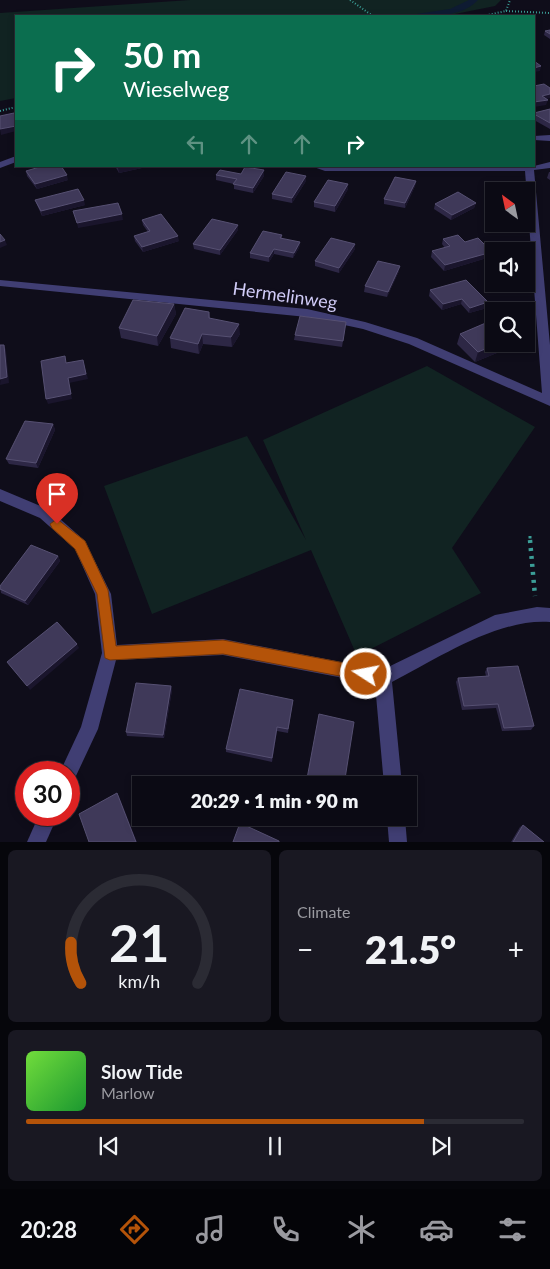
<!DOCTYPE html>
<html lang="en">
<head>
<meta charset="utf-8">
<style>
  body { margin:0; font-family:Lato,sans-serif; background:#191822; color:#f1f3f6; height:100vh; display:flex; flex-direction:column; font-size:19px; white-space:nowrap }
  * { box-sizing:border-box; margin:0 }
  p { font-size:16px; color:#9a9aa0 }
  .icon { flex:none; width:28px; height:28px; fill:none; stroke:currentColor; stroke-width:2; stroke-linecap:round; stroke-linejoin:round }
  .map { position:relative; height:842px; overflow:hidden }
  .details { display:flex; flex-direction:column; gap:8px; padding:8px; background:#06060b; flex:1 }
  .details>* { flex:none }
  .guide { position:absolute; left:15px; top:15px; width:520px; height:152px; border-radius:0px; box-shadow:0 2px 8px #0003,0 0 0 1px #2b2b34; background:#0b6e4f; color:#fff; overflow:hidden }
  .needle { width:32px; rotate:327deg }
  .buttons { position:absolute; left:485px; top:182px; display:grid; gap:10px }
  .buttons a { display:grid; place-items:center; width:50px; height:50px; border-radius:0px; background:#0b0a14; box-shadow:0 2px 8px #0003,0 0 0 1px #2b2b34; font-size:25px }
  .speed { position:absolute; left:15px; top:761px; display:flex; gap:10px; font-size:25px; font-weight:700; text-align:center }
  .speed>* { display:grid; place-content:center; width:65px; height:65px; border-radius:50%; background:#0b0a14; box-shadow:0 2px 8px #0003,0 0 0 1px #2b2b34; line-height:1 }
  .speed .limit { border:8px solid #d22; background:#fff; color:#111 }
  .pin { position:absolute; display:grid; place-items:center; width:42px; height:42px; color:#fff; margin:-51px -21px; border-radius:50% 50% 50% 0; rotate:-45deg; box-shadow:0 0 5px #0007 }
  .pin .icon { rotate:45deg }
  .me { position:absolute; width:55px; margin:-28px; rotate:281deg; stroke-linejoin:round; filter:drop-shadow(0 0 4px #0008) }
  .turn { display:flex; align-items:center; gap:18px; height:105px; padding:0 25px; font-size:22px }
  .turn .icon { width:65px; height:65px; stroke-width:2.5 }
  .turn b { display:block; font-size:35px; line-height:42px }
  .lanes { display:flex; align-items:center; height:48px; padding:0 25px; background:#0003; justify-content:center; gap:25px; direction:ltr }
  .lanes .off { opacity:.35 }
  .big { font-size:38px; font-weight:800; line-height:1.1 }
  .details .card { flex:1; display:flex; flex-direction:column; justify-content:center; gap:8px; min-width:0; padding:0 18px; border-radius:8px; background:#191822 }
  .details .dial { align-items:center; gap:0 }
  .dial svg { height:130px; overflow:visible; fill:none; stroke:#2b2b34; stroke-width:7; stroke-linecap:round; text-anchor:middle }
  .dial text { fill:#f1f3f6; stroke:none }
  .song { display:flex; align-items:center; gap:15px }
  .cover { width:60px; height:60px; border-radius:8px; background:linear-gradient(135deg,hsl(100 70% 55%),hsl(130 70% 35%)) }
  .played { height:5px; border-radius:2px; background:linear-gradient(90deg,#b45309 80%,#2b2b34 80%) }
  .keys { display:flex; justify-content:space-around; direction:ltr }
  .heat { display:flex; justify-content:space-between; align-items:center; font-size:28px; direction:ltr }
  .details .tiles { flex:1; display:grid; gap:8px; grid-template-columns:1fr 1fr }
  .card:last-child { grid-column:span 2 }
  .trip { position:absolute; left:132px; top:776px; width:285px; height:50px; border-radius:0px; background:#0b0a14; box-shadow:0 2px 8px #0003,0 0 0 1px #2b2b34; font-weight:800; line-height:50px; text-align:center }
  .menu { display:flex; height:80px; justify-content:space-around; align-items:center; background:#040408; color:#9a9aa0 }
  .menu .icon { width:35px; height:35px }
  .menu .active { color:#b45309 }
  .menu b { font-size:22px; color:#f1f3f6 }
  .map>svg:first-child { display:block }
</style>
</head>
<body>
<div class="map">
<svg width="550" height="842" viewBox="0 0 550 842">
  <rect width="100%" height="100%" fill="#0f0d1a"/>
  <!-- green -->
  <g fill="#112322">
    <polygon points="190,0 501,0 495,6 445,16 16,16 16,98 0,101 0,13"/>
    <polygon points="427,366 535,427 452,548 481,593 357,656 311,550 152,614 104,486 247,436 306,540 263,440"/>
  </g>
  <!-- water -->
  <path fill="#0e1b32" d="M469,0H478C461,19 426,16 403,16L450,9Z"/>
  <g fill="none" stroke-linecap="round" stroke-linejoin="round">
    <!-- path-far2 -->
    <g stroke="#3b9e97" stroke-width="2" stroke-dasharray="1 2" stroke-linecap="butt">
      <polyline points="350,0 373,16"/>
      <polyline points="506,11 550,13"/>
      <polyline points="483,16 506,11 510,0"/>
      <polyline points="0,111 16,107"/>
    </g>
    <!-- path-far1 -->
    <polyline stroke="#3b9e97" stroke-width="3" stroke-dasharray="2.5 4" stroke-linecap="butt" points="530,536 530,541"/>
    <!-- path -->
    <polyline stroke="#3b9e97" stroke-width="4.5" stroke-dasharray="3 5" stroke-linecap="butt" points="530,540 535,596"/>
    <!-- street -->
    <g fill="#403e73" fill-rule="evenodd">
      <polygon points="550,135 550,141 534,140 534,136"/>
      <polygon points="16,156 16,162 0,168 0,162"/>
      <polygon points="550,162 550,168 534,170 550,345 550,406 409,344 363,329 307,317 0,286 0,280 307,309 365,322 417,338 542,393 525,171 325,171 311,166 534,166"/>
      <path d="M0,489L50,510L85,541L111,594L117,645L223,639L382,670L495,615L537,607L550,608V622C498,618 437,659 392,682L402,785H384L375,684L223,655L116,660L98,729L75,778L69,781V772H60L81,727L102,653L95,594L75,549L40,518L0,501Z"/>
      <polygon points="39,815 58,815 46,842 27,842"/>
      <polygon points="387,818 405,818 407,842 389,842"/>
    </g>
  </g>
  <!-- wall -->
  <g fill="#2d2745">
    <polygon points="550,30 550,39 544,35 545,31"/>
    <polygon points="550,109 550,129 534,120 534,113"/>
    <polygon points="115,166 141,166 142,168 119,173"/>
    <polygon points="264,170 264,176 253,193 234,189 234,184 216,180 216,175 241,174"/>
    <polygon points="26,171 68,180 37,189 27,176"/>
    <polygon points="549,172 550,172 550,180 547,178"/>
    <polygon points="306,181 292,203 272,199 272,194"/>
    <polygon points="416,181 415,186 405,208 384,204 384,199"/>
    <polygon points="348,184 348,189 335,212 314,207 314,202"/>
    <polygon points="35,200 85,205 42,216 37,205"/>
    <polygon points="476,203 474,208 451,220 434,209 435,204"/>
    <polygon points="142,220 179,241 143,252 135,241 134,236 148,232 143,225"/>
    <polygon points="238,230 220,255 194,249 193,244"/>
    <polygon points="282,235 282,239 300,242 299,248 293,258 274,254 269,262 250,258 250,253"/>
    <polygon points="443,239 465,242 492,252 490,257 444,271 431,257 432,251 445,248 442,244"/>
    <polygon points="355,244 355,249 339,273 315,266 315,261"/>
    <polygon points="399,271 387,297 364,292 365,286"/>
    <polygon points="430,290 488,302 487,308 469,313 461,304 442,310 429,296"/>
    <polygon points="174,304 176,314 158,346 121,338 119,328"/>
    <polygon points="209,312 210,318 240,334 232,347 203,344 199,354 171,348 170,338"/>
    <polygon points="346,322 342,347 294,340 295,335"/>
    <polygon points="460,334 504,350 475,362 457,344"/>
    <polygon points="53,424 55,430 38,468 9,464 6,459"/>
    <polygon points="58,556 60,561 28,605 1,593 0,586"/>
    <polygon points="487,668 534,726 531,730 502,731 496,708 462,710 456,682 458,678 486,676 485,672"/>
    <polygon points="171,686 172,690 164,738 127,736 126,732"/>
    <polygon points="293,700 288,733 277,731 272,762 226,752 226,749"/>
    <polygon points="523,825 544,842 511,842 520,827"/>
  </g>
  <!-- shaded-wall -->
  <g fill="#1a152c">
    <polygon points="541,66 540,71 534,72 534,68"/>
    <polygon points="550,94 550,98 540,101 542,96"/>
    <polygon points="548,100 546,105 534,107 534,102"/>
    <polygon points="16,126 16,131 1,135 0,129"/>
    <polygon points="126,166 141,166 142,168 119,173 118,168"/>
    <polygon points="264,170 264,176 253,193 253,188"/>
    <polygon points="67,175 68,180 37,189 35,184"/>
    <polygon points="306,176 306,181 292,203 292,198"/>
    <polygon points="416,181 415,186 405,208 405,203"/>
    <polygon points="348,184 348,189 335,212 335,206"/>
    <polygon points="84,200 85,205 42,216 41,211"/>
    <polygon points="476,203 474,208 451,220 452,215"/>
    <polygon points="122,214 123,220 78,228 77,223"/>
    <polygon points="238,225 238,230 220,255 220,250"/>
    <polygon points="178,236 179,241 143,252 142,247"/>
    <polygon points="5,240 7,245 0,248 0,242"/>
    <polygon points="300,242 299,248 293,258 294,253"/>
    <polygon points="355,244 355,249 339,273 339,268"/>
    <polygon points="274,249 274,254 269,262 269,257"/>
    <polygon points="492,252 490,257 444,271 445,265"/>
    <polygon points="400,266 399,271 387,297 388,292"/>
    <polygon points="462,299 461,304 442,310 443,304"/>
    <polygon points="488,302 487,308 469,313 470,308"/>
    <polygon points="174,304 176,314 158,346 157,336"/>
    <polygon points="239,324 240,334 232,347 231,337"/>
    <polygon points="202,334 203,344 199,354 198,344"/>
    <polygon points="497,344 506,344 504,350 475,362 478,352"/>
    <polygon points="4,345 6,350 9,383 0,385"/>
    <polygon points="83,360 88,379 69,383 72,399 48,404 46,399"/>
    <polygon points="53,424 55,430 38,468 36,463"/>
    <polygon points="58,556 60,561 28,605 25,601"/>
    <polygon points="77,644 79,648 30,690 27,686"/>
    <polygon points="171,686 172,690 164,738 163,735"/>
    <polygon points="277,727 277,731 272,762 272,758"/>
    <polygon points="117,793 119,796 137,842 136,842"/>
  </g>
  <!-- building -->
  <g fill="#3f3959" stroke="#565072">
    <polygon points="550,30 550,34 545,31"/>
    <polygon points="534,61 541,66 534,68"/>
    <polygon points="544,84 550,88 550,94 542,96 548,100 534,102 534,86"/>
    <polygon points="550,109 550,123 534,114 534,113"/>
    <polygon points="14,113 16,118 16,126 0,129 0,116"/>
    <polygon points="43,166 61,166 67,175 35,184 26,171"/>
    <polygon points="245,167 264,170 253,188 233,184 237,179 216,175 220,170 241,174"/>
    <polygon points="286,172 306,176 292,198 272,194"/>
    <polygon points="395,177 416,181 405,203 384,199"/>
    <polygon points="328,180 348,184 335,206 314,202"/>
    <polygon points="78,189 84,200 41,211 35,200"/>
    <polygon points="458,192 476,203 452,215 435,204"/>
    <polygon points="118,203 122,214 77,223 73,211"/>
    <polygon points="161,214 178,236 142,247 134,236 150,231 142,220"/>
    <polygon points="212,219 238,225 220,250 193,244"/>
    <polygon points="263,231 282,235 280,238 300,242 294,253 274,249 269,257 250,253"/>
    <polygon points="0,234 5,240 0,242"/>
    <polygon points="458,235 465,242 478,238 492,252 445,265 432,251 450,246 443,239"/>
    <polygon points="331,238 355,244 339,268 315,261"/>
    <polygon points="378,261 400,266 388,292 365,286"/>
    <polygon points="466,280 488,302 470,308 462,299 443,304 430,290"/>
    <polygon points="133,300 174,304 157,336 119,328"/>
    <polygon points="185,308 209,312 209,318 239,324 231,337 202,334 198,344 170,338"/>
    <polygon points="300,316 346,322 343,341 295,335"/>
    <polygon points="488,322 494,327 494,344 497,344 478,352 460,334"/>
    <polygon points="0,345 4,345 7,377 0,379"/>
    <polygon points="65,356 66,363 83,360 86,374 68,378 71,394 46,399 41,361"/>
    <polygon points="25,421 53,424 36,463 6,459"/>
    <polygon points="31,545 58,556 25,601 0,589 0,586"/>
    <polygon points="57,622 77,644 27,686 7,662"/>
    <polygon points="518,666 534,726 504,728 498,704 464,706 458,678 489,676 487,668"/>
    <polygon points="136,683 171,686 163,735 126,732"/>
    <polygon points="240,689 293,700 288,729 277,727 272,758 226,749"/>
    <polygon points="319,714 354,722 344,785 306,784"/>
    <polygon points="117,793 136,842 89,842 79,814"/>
    <polygon points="240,823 279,841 279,842 233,842"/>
    <polygon points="523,825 544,842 513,842"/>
  </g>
  <!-- route -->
  <polygon fill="#b45309" stroke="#753606" points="57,519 85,541 108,590 116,646 223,640 366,667 371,669 373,674 371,679 366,681 223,654 110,660 105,658 97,594 75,549 52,528 50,524"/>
  <g text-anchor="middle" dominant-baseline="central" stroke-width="5" stroke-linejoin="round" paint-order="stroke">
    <!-- street labels -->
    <g font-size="18" fill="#d1ccf8" stroke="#0f0d1a">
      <text transform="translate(285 295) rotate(8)">Hermelinweg</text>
    </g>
  </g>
</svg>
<div class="buttons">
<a><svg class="needle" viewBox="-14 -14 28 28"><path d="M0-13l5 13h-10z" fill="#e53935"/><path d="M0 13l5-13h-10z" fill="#9a9aa0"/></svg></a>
<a><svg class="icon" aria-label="sound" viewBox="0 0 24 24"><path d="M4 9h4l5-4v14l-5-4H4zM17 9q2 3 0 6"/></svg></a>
<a><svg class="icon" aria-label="search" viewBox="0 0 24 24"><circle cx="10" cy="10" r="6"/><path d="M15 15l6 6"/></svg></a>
</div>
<div class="speed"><div class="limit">30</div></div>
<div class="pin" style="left:57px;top:524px;background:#d93025"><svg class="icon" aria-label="arrive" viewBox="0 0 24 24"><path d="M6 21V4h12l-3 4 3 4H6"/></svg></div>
<svg class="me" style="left:366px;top:674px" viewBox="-20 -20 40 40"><circle r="17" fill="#b45309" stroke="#fff" stroke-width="3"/><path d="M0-11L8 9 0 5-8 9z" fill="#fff"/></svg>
<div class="trip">20:29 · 1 min · 90 m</div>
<div class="guide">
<div class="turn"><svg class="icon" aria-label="right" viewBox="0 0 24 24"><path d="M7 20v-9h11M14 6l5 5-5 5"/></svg><div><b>50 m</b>Wieselweg</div></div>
<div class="lanes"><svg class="icon off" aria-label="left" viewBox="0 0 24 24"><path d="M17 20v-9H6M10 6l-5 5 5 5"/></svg><svg class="icon off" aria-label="ahead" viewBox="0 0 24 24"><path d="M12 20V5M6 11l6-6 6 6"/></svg><svg class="icon off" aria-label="ahead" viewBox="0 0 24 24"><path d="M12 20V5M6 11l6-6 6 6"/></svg><svg class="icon" aria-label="right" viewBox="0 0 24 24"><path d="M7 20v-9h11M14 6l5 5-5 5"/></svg></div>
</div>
</div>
<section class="details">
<div class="tiles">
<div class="card dial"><svg viewBox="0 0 100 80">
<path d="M14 69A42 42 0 1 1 86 69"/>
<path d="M14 69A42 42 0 0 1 8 44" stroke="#b45309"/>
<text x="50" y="56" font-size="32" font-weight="700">21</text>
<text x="50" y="72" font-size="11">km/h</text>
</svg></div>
<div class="card"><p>Climate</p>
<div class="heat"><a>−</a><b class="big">21.5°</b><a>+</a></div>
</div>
<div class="card">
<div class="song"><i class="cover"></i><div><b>Slow Tide</b><p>Marlow</p></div></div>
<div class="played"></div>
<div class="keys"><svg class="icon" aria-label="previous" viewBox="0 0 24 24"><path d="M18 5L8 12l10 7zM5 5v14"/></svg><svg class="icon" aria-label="pause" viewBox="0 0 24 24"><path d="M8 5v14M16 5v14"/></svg><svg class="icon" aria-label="next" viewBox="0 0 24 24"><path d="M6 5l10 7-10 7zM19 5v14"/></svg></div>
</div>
</div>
</section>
<nav class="menu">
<b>20:28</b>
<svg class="icon active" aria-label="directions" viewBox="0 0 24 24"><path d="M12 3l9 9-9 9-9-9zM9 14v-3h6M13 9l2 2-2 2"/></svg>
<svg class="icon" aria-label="music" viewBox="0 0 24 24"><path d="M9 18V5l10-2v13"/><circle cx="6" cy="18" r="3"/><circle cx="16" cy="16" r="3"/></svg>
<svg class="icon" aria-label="phone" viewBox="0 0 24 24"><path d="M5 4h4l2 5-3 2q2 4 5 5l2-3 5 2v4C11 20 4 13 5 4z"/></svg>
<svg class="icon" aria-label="climate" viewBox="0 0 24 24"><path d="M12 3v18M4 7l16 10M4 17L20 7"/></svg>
<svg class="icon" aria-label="car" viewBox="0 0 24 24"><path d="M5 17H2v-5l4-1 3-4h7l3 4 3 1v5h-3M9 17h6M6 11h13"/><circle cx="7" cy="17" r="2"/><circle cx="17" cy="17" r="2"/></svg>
<svg class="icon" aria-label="filters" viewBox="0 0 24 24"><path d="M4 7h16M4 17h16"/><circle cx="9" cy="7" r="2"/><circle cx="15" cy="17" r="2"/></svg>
</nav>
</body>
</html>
